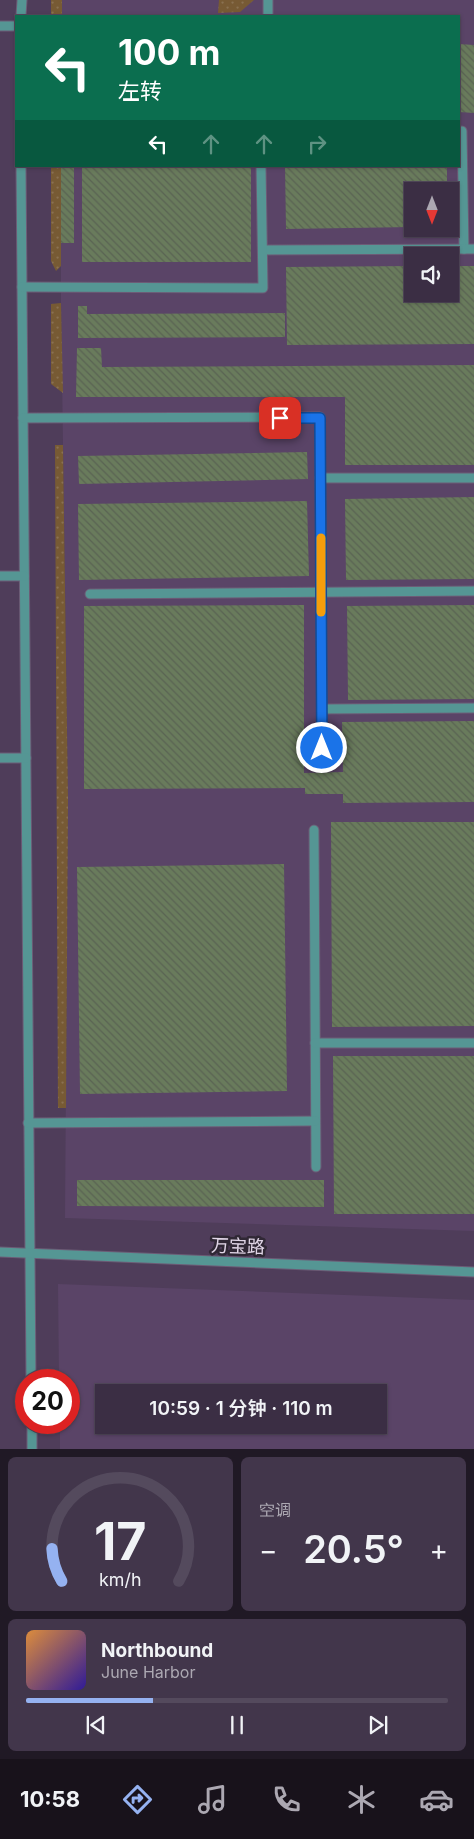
<!DOCTYPE html>
<html lang="zh">
<head>
<meta charset="utf-8">
<style>
  body { margin:0; font-family:Inter,"Noto Sans SC",sans-serif; background:#42364b; color:#f1f3f6; height:100vh; display:flex; flex-direction:column; font-size:19px; white-space:nowrap }
  * { box-sizing:border-box; margin:0 }
  p { font-size:16px; color:#aca8b2 }
  .icon { flex:none; width:28px; height:28px; fill:none; stroke:currentColor; stroke-width:2; stroke-linecap:round; stroke-linejoin:round }
  .map { position:relative; height:1449px; overflow:hidden }
  .panel { display:flex; flex-direction:column; gap:8px; padding:8px; background:#201925; flex:1 }
  .panel>* { flex:none }
  .top-card { position:absolute; left:15px; top:15px; width:445px; height:152px; border-radius:0px; box-shadow:0 1px 4px #0004,0 0 0 1px #544a5d; background:#0b6e4f; color:#fff; overflow:hidden }
  .needle { width:32px; rotate:180deg }
  .fabs { position:absolute; left:404px; top:182px; display:grid; gap:10px }
  .fabs a { display:grid; place-items:center; width:55px; height:55px; border-radius:0px; background:#3b2e44; box-shadow:0 1px 4px #0004,0 0 0 1px #544a5d; font-size:25px }
  .speed { position:absolute; left:15px; top:1369px; display:flex; gap:10px; font-size:25px; font-weight:700; text-align:center }
  .speed>* { display:grid; place-content:center; width:65px; height:65px; border-radius:50%; background:#3b2e44; box-shadow:0 1px 4px #0004,0 0 0 1px #544a5d; line-height:1 }
  .speed .limit { border:8px solid #d22; background:#fff; color:#111 }
  .pin { position:absolute; display:grid; place-items:center; width:42px; height:42px; color:#fff; margin:-21px; border-radius:10px; box-shadow:0 2px 8px #0006 }
  .me { position:absolute; width:55px; margin:-28px; rotate:0deg; stroke-linejoin:round; filter:drop-shadow(0 0 4px #0008) }
  .turn { display:flex; align-items:center; gap:18px; height:105px; padding:0 20px; font-size:22px }
  .turn .icon { width:65px; height:65px; stroke-width:2.5 }
  .turn b { display:block; font-size:35px; line-height:42px }
  .lanes { display:flex; align-items:center; height:48px; padding:0 20px; background:#0003; justify-content:center; gap:25px; direction:ltr }
  .lanes .off { opacity:.35 }
  .big { font-size:38px; font-weight:600; line-height:1.1 }
  .panel .widget { flex:1; display:flex; flex-direction:column; justify-content:center; gap:8px; min-width:0; padding:0 18px; border-radius:8px; background:#42364b }
  .panel .dial { align-items:center; gap:0 }
  .dial svg { height:130px; overflow:visible; fill:none; stroke:#544a5d; stroke-width:7; stroke-linecap:round; text-anchor:middle }
  .dial text { fill:#f1f3f6; stroke:none }
  .song { display:flex; align-items:center; gap:15px }
  .cover { width:60px; height:60px; border-radius:8px; background:linear-gradient(135deg,hsl(30 70% 55%),hsl(250 70% 35%)) }
  .played { height:5px; border-radius:2px; background:linear-gradient(90deg,#95b2f1 30%,#544a5d 30%) }
  .keys { display:flex; justify-content:space-around; direction:ltr }
  .heat { display:flex; justify-content:space-between; align-items:center; font-size:28px; direction:ltr }
  .panel .tiles { flex:1; display:grid; gap:8px; grid-template-columns:1fr 1fr }
  .widget:last-child { grid-column:span 2 }
  .trip { position:absolute; left:95px; top:1384px; width:292px; height:50px; border-radius:0px; background:#3b2e44; box-shadow:0 1px 4px #0004,0 0 0 1px #544a5d; font-weight:600; line-height:50px; text-align:center }
  .tabs { display:flex; height:80px; justify-content:space-around; align-items:center; background:#18121b; color:#aca8b2 }
  .tabs .icon { width:35px; height:35px }
  .tabs .active { color:#95b2f1 }
  .tabs b { font-size:22px; color:#f1f3f6 }
  .map>svg:first-child { display:block }
</style>
</head>
<body>
<div class="map">
<svg width="474" height="1449" viewBox="0 0 474 1449">
  <defs>
    <pattern id="grass-dots" width="8" height="8" patternUnits="userSpaceOnUse" patternTransform="scale(1.25)"><rect width="8" height="8" fill="#775a34"/><path d="M2 2h.1M6 6h.1" fill="none" stroke="#8a7151" stroke-width="1.8" stroke-linecap="round"/></pattern>
    <pattern id="building-back-hatch" width="6" height="6" patternUnits="userSpaceOnUse" patternTransform="scale(1.25)"><rect width="6" height="6" fill="#697b5c"/><path d="M-1 5l2 2M0 0l6 6M5-1l2 2" fill="none" stroke="#5a6353"/></pattern>
  </defs>
  <rect width="100%" height="100%" fill="#4f3d5a"/>
  <!-- built -->
  <g fill="#5a4467" fill-rule="evenodd">
    <path d="M62,0H474V1231L65,1218L68,799L61,303V166H459V16H62ZM412,191H450V229H412ZM412,256H450V294H412Z"/>
    <path d="M58,1284L474,1300V1449H60V1423L69,1422V1380H59ZM379,1392V1425H104V1392Z"/>
  </g>
  <!-- grass -->
  <g fill="url(#grass-dots)">
    <rect x="51" y="0" width="11" height="16"/>
    <polygon points="219,0 254,0 240,12 218,13"/>
    <polygon points="51,166 61,166 61,266 56,271 51,261"/>
    <polygon points="61,303 63,393 51,384 51,304"/>
    <polygon points="55,445 63,445 68,799 66,1108 58,1108"/>
  </g>
  <!-- building -->
  <g fill="url(#building-back-hatch)">
    <polygon points="459,44 474,45 474,113 459,112"/>
    <rect x="61" y="166" width="13" height="77"/>
    <rect x="82" y="166" width="169" height="96"/>
    <polygon points="285,166 447,166 447,191 412,191 412,227 286,229"/>
    <polygon points="412,266 412,294 450,294 450,266 474,266 474,344 287,345 286,267"/>
    <polygon points="78,306 87,306 87,314 285,313 285,337 78,338"/>
    <polygon points="77,348 101,348 102,367 474,365 474,465 345,465 345,397 76,397"/>
    <polygon points="307,452 308,479 79,484 78,456"/>
    <polygon points="474,497 474,579 346,580 345,499"/>
    <polygon points="307,501 309,576 79,580 78,504"/>
    <polygon points="304,605 304,773 343,772 342,722 474,721 474,802 343,803 343,794 305,794 305,788 84,789 84,606"/>
    <polygon points="474,605 474,699 348,700 347,606"/>
    <polygon points="331,822 474,822 474,1026 332,1027"/>
    <polygon points="284,864 287,1091 80,1094 77,867"/>
    <polygon points="333,1056 474,1056 474,1214 334,1214"/>
    <polygon points="77,1180 324,1180 324,1207 77,1206"/>
  </g>
  <g fill="none" stroke-linecap="round" stroke-linejoin="round">
    <!-- minor casing -->
    <g stroke="#6c5c76" stroke-width="11">
      <g id="minor">
        <polyline points="21,16 22,0"/>
        <polyline points="268,16 268,0"/>
        <polyline points="0,26 16,26"/>
        <polyline points="462,131 464,249"/>
        <polyline points="21,166 31,1380"/>
        <polyline points="263,250 474,249"/>
        <polyline points="22,287 263,288 261,166"/>
        <polyline points="23,418 320,417 322,748"/>
        <polyline points="320,478 474,478"/>
        <polyline points="0,576 24,576"/>
        <polyline points="90,594 474,591"/>
        <polyline points="322,709 474,708"/>
        <polyline points="0,758 26,758"/>
        <polyline points="314,830 316,1167"/>
        <polyline points="315,1043 474,1043"/>
        <polyline points="28,1123 315,1121"/>
        <polyline points="0,1252 474,1272"/>
        <polyline points="32,1422 32,1449"/>
      </g>
    </g>
    <!-- minor -->
    <use href="#minor" stroke="#559694" stroke-width="9"/>
  </g>
  <g fill="none" stroke-linecap="round" stroke-linejoin="round">
    <!-- route casing -->
    <g stroke="#114b97" stroke-width="12">
      <polyline id="route" points="280,418 320,418 322,748"/>
    </g>
    <!-- route -->
    <use href="#route" stroke="#1a73e8" stroke-width="9"/>
    <!-- slow -->
    <polyline stroke="#f59e0b" stroke-width="9" points="321,538 321,612"/>
  </g>
  <g text-anchor="middle" dominant-baseline="central" stroke-width="5" stroke-linejoin="round" paint-order="stroke">
    <!-- street labels -->
    <g font-size="18" fill="#e1d6e7" stroke="#302835">
      <text transform="translate(238 1246) rotate(2)">万宝路</text>
    </g>
  </g>
</svg>
<div class="fabs">
<a><svg class="needle" viewBox="-14 -14 28 28"><path d="M0-13l5 13h-10z" fill="#e53935"/><path d="M0 13l5-13h-10z" fill="#aca8b2"/></svg></a>
<a><svg class="icon" aria-label="sound" viewBox="0 0 24 24"><path d="M4 9h4l5-4v14l-5-4H4zM17 9q2 3 0 6"/></svg></a>
</div>
<div class="speed"><div class="limit">20</div></div>
<div class="pin" style="left:280px;top:418px;background:#d93025"><svg class="icon" aria-label="arrive" viewBox="0 0 24 24"><path d="M6 21V4h12l-3 4 3 4H6"/></svg></div>
<svg class="me" style="left:322px;top:748px" viewBox="-20 -20 40 40"><circle r="17" fill="#1a73e8" stroke="#fff" stroke-width="3"/><path d="M0-11L8 9 0 5-8 9z" fill="#fff"/></svg>
<div class="trip">10:59 · 1 分钟 · 110 m</div>
<div class="top-card">
<div class="turn"><svg class="icon" aria-label="left" viewBox="0 0 24 24"><path d="M17 20v-9H6M10 6l-5 5 5 5"/></svg><div><b>100 m</b>左转</div></div>
<div class="lanes"><svg class="icon" aria-label="left" viewBox="0 0 24 24"><path d="M17 20v-9H6M10 6l-5 5 5 5"/></svg><svg class="icon off" aria-label="ahead" viewBox="0 0 24 24"><path d="M12 20V5M6 11l6-6 6 6"/></svg><svg class="icon off" aria-label="ahead" viewBox="0 0 24 24"><path d="M12 20V5M6 11l6-6 6 6"/></svg><svg class="icon off" aria-label="right" viewBox="0 0 24 24"><path d="M7 20v-9h11M14 6l5 5-5 5"/></svg></div>
</div>
</div>
<section class="panel">
<div class="tiles">
<div class="widget dial"><svg viewBox="0 0 100 80">
<path d="M14 69A42 42 0 1 1 86 69"/>
<path d="M14 69A42 42 0 0 1 8 49" stroke="#95b2f1"/>
<text x="50" y="56" font-size="32" font-weight="700">17</text>
<text x="50" y="72" font-size="11">km/h</text>
</svg></div>
<div class="widget"><p>空调</p>
<div class="heat"><a>−</a><b class="big">20.5°</b><a>+</a></div>
</div>
<div class="widget">
<div class="song"><i class="cover"></i><div><b>Northbound</b><p>June Harbor</p></div></div>
<div class="played"></div>
<div class="keys"><svg class="icon" aria-label="previous" viewBox="0 0 24 24"><path d="M18 5L8 12l10 7zM5 5v14"/></svg><svg class="icon" aria-label="pause" viewBox="0 0 24 24"><path d="M8 5v14M16 5v14"/></svg><svg class="icon" aria-label="next" viewBox="0 0 24 24"><path d="M6 5l10 7-10 7zM19 5v14"/></svg></div>
</div>
</div>
</section>
<nav class="tabs">
<b>10:58</b>
<svg class="icon active" aria-label="directions" viewBox="0 0 24 24"><path d="M12 3l9 9-9 9-9-9zM9 14v-3h6M13 9l2 2-2 2"/></svg>
<svg class="icon" aria-label="music" viewBox="0 0 24 24"><path d="M9 18V5l10-2v13"/><circle cx="6" cy="18" r="3"/><circle cx="16" cy="16" r="3"/></svg>
<svg class="icon" aria-label="phone" viewBox="0 0 24 24"><path d="M5 4h4l2 5-3 2q2 4 5 5l2-3 5 2v4C11 20 4 13 5 4z"/></svg>
<svg class="icon" aria-label="climate" viewBox="0 0 24 24"><path d="M12 3v18M4 7l16 10M4 17L20 7"/></svg>
<svg class="icon" aria-label="car" viewBox="0 0 24 24"><path d="M5 17H2v-5l4-1 3-4h7l3 4 3 1v5h-3M9 17h6M6 11h13"/><circle cx="7" cy="17" r="2"/><circle cx="17" cy="17" r="2"/></svg>
</nav>
</body>
</html>
